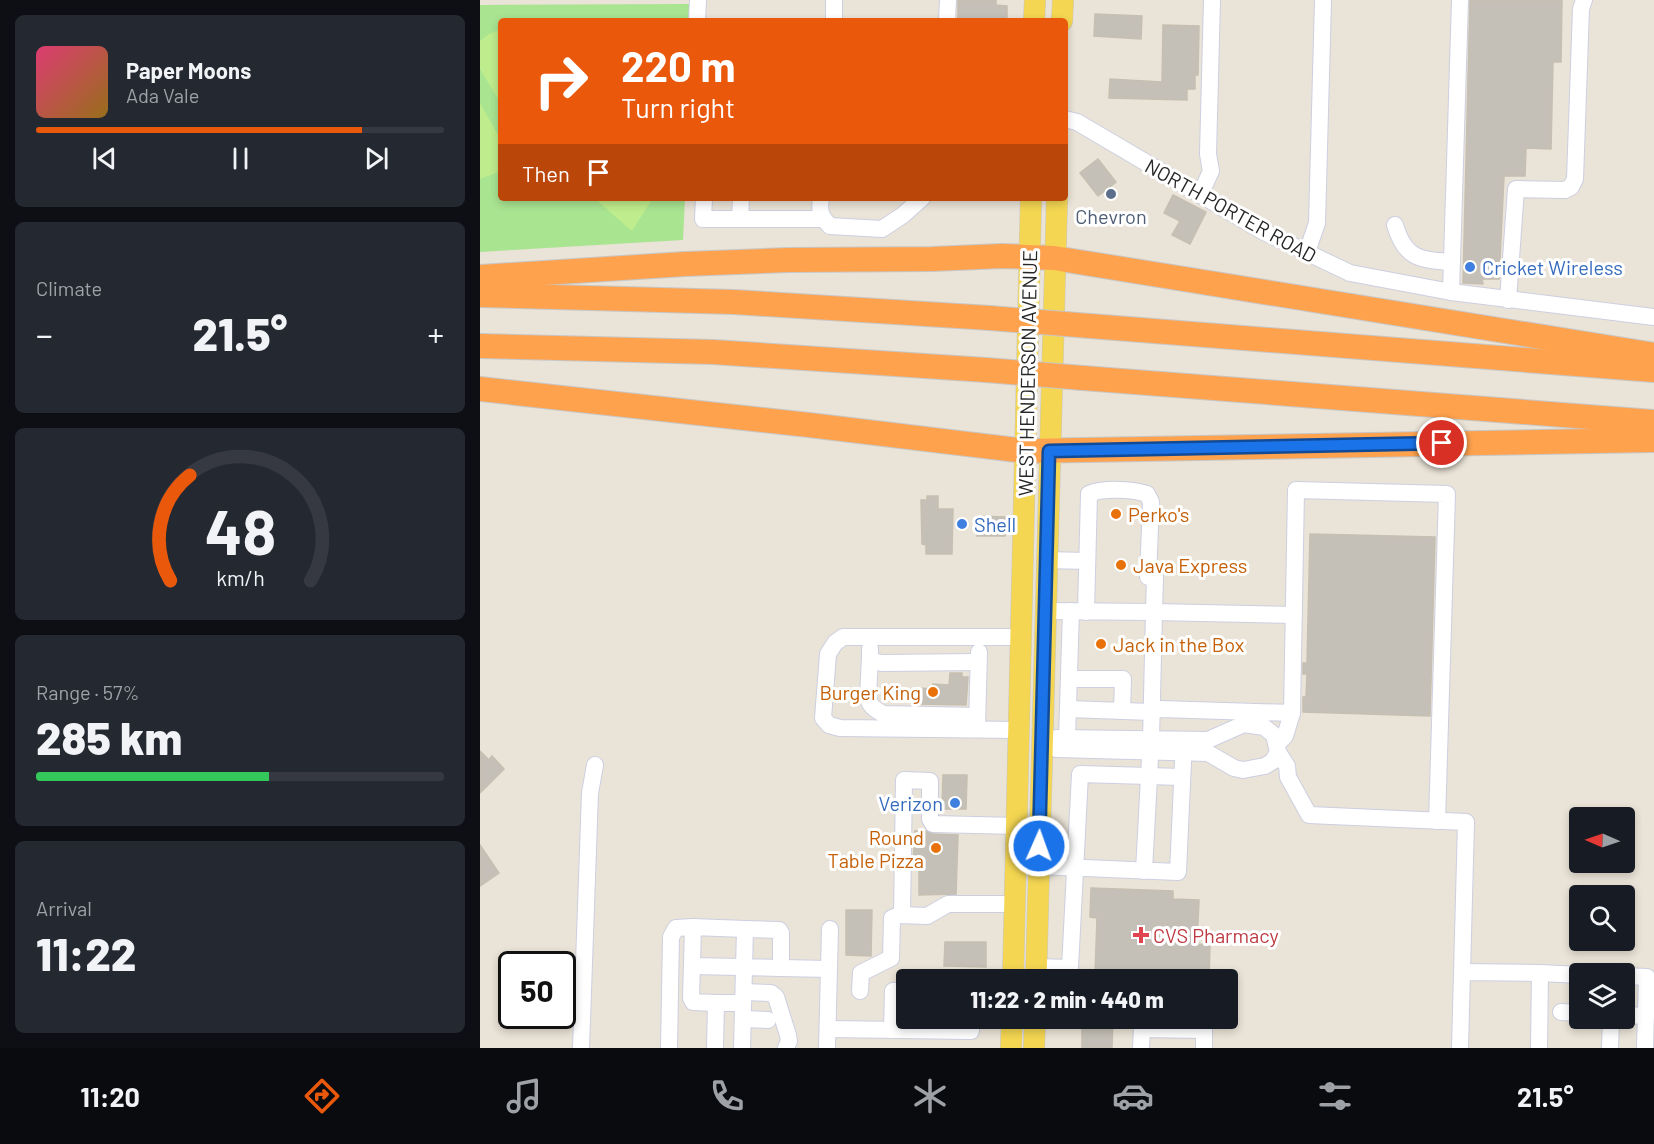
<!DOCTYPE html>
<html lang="en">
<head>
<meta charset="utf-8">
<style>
  body { margin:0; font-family:Barlow,sans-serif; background:#242831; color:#f1f3f6; height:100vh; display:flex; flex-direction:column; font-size:22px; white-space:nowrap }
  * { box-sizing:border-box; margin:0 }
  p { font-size:20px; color:#9ea1a6 }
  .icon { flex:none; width:33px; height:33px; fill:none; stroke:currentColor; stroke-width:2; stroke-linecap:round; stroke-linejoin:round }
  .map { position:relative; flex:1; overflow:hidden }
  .side { display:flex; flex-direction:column; gap:15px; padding:15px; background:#0d0f14; width:480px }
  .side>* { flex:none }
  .top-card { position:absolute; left:18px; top:18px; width:570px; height:183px; border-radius:6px; box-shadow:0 3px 9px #0003; background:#ea580c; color:#fff; overflow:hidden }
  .needle { width:39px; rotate:272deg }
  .tools { position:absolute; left:1089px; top:807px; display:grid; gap:12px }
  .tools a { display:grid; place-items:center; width:66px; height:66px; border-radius:6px; background:#171b24; box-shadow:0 3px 9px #0003; font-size:30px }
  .speed { position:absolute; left:18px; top:951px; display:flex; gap:12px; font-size:30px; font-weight:700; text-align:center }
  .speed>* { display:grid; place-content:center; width:78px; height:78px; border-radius:50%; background:#171b24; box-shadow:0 3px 9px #0003; line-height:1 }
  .speed .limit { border:3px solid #111; border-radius:9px; background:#fff; color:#111 }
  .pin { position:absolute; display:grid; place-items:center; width:51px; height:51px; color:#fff; margin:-26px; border:3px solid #fff; border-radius:50%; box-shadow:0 2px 6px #0007 }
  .me { position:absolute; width:66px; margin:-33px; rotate:2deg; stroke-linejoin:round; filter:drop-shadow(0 0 4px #0008) }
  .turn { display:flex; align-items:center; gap:21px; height:126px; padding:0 24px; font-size:27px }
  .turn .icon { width:78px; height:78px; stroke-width:2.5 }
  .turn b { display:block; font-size:42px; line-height:51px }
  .then { display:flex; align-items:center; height:57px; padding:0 24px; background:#0003; gap:12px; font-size:22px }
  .big { font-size:45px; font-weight:800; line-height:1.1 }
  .side .tile { flex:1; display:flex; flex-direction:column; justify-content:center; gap:9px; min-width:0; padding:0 21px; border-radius:9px; background:#242831 }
  .side .dial { align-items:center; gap:0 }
  .dial svg { height:156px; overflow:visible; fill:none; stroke:#363941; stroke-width:7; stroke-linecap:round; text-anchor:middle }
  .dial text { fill:#f1f3f6; stroke:none }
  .song { display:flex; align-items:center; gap:18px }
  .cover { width:72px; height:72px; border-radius:9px; background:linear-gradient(135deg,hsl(340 70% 55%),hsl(40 70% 35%)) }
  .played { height:6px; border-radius:3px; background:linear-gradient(90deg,#ea580c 80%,#363941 80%) }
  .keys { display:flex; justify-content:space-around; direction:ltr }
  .heat { display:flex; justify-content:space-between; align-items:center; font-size:33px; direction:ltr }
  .charge { height:9px; border-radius:4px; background:linear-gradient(90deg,#34c759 57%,#363941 0) }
  .trip { position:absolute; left:416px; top:969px; width:342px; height:60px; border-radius:6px; background:#171b24; box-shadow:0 3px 9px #0003; font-weight:800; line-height:60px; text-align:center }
  .tabs { display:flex; height:96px; justify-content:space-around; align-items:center; background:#090b0e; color:#9ea1a6 }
  .tabs .icon { width:42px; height:42px }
  .tabs .active { color:#ea580c }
  .tabs b { font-size:27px; color:#f1f3f6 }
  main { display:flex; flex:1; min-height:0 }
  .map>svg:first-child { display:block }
</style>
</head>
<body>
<main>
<section class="side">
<div class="tile">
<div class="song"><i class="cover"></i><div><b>Paper Moons</b><p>Ada Vale</p></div></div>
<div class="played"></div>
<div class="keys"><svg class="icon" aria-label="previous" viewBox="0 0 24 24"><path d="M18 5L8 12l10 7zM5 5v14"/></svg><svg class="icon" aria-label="pause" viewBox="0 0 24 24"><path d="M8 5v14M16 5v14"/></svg><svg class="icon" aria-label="next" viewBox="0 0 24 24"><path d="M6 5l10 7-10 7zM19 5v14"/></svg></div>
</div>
<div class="tile"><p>Climate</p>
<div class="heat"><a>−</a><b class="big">21.5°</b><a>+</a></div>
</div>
<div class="tile dial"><svg viewBox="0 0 100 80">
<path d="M14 69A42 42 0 1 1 86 69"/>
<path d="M14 69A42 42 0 0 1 24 15" stroke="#ea580c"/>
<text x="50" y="56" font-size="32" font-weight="700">48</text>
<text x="50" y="72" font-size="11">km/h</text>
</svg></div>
<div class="tile"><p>Range · 57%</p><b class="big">285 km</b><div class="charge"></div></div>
<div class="tile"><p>Arrival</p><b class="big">11:22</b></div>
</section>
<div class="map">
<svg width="1174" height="1048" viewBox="0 0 1174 1048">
  <rect width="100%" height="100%" fill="#eae3d7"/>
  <!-- green -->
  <polygon fill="#a9e491" points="212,4 211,21 21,21 21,198 205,198 203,240 0,252 0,5"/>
  <!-- pitch -->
  <g fill="#bfec8c">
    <polygon points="21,29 21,104 0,69 0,41 9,34"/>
    <polygon points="0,103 21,140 21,171 0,179"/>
    <polygon points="114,198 173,198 152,231"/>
  </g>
  <!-- building -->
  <g fill="#c5c0b7" stroke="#c5bfb1" stroke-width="1.5">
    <polygon points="478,0 516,0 516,5 527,6 527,21 478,21"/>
    <polygon points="990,0 1082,0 1081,62 1073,62 1071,149 1046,148 1045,176 1024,176 1019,279 1002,279 1003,284 983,283"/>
    <polygon points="615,14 662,16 661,39 614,36"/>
    <polygon points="683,25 719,26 718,75 715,75 715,89 707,89 707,100 629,98 630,79 682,82"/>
    <polygon points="618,159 636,182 618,196 600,173"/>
    <polygon points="693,195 726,212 710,244 692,235 700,221 684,213"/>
    <polygon points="447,496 458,496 458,509 473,509 472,554 446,554 446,545 442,544 441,500 447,500"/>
    <polygon points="497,516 525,517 525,536 497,536"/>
    <polygon points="830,534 955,537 950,716 823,712 823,697 826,697 827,674 823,674 823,663 827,663"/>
    <polygon points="470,673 482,673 482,677 488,677 486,705 439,704 440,688 453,689 453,684 469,685"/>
    <polygon points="0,751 9,760 12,756 24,769 0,793"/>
    <polygon points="463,775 487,775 486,809 462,809"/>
    <polygon points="435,831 446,831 453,834 478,835 476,894 439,895 439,862 433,861"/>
    <polygon points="0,845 19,873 0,886"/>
    <polygon points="611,888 693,891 693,899 719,900 717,944 730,945 729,980 643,980 643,976 615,975 617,918 610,917"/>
    <polygon points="366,910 392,910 391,956 366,955"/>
    <polygon points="465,942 506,942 506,967 464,966"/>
    <polygon points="612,1018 633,1018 632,1048 602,1048 602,1023 612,1023"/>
  </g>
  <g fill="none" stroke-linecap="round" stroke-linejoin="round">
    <!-- minor casing -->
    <g stroke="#cccfe1" stroke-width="18">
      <g id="minor">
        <polyline points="217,21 218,0"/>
        <polyline points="354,21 354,0"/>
        <polyline points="467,21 468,0"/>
        <polyline points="585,119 597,122 784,232 870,273 971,292 1174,317"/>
        <polyline points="720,195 731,171 728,154 732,0"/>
        <polyline points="224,198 223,219 342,219"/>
        <path d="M341,198C339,211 340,216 350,226L402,229L423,215L442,198"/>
        <polyline points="260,219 261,198"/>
        <path d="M915,225C925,259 940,260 972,262"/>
        <polyline points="827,252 837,223 843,0"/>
        <polyline points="971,292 980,0"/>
        <polyline points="1028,300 1036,189 1085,190 1091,187 1095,179 1101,9 1104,0"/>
        <polyline points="566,560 607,561"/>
        <polyline points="565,611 674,612 671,739 664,871"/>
        <path d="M606,612L609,494C622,488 653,489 667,494L671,502L668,577H675L674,612L814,615"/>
        <polyline points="390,649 390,656 392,661 402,663 498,662"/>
        <path d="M390,656L388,698C390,707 395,709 403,714L497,716"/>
        <polyline points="590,679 643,679 642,711"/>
        <polyline points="589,709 671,712 680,709 812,713"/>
        <polygon points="764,724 784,727 794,735 798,752 793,761 785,766 763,770 754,768 728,753 576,749 562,743 576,738 728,740"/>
        <polyline points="497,726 499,652"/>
        <polyline points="539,730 360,728 349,725 343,718 348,654 355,643 363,637 541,637"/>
        <polyline points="587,738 591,611"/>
        <polyline points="797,744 805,736 812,713 816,490 967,494 957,821"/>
        <polyline points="798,752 807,766 808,777 829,815 986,822 982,972"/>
        <polyline points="558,866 698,872 704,740"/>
        <polyline points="422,915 424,780 450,781 450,819 453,824 537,826"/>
        <polyline points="212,966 301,968 301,933 299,930 265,929 262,1048"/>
        <polyline points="556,967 590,968 600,774 702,777"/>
        <polyline points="301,968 349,969"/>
        <polyline points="1060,973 1100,975"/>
        <polyline points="1144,976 1167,977 1165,1048"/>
        <polyline points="380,991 381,973 411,958 412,918 419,915 447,916 468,904 535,904"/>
        <polyline points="264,992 291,993 296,997 308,1035 309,1041 306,1048"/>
        <polyline points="236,1003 213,1002 211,998 213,927 265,929"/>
        <polyline points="1081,1012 1100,1013"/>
        <polyline points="1144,1015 1166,1016"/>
        <polyline points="263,1019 288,1020"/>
        <polyline points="348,1029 491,1031 492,1018"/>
        <polyline points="412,1030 413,991 426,991"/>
        <polyline points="101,1048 110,793 115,765"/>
        <polyline points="189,1048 191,937 196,928 213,927"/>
        <polyline points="235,1048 236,1003 263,1003"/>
        <polyline points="347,1048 350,929"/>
        <polyline points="661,1048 662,1029 724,1030 724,1048"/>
        <polyline points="980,1048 982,972 1060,973 1059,1048"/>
        <polyline points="1130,1048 1131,1018"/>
      </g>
    </g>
    <!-- major casing -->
    <g stroke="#c7c7c7" stroke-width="22">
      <g id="major">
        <polyline points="554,21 555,0"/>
        <polyline points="582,21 583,0"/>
        <polyline points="533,980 551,198"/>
        <polyline points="556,980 577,198"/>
        <polyline points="531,1048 532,1018"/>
        <polyline points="554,1048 555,1018"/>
      </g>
    </g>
    <!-- highway casing -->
    <g stroke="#c7c7c7" stroke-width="26">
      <g id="highway">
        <polyline points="0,277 205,264 308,260 452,259 522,256 574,258 1174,355"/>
        <polyline points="0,295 254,302 510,318"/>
        <polyline points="610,326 1174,370"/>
        <polyline points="0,346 233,352 506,370"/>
        <polyline points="603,378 1174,422"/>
        <polyline points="0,389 329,425 545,451 1174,440"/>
      </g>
    </g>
    <!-- minor -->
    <use href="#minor" stroke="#fff" stroke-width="16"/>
    <!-- major -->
    <use href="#major" stroke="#f4d652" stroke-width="21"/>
    <!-- highway -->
    <use href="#highway" stroke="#ffa24d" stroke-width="24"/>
    <!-- highway-bridge casing -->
    <g stroke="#c7c7c7" stroke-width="26" stroke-linecap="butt">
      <g id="highway-bridge">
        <polyline points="510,318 610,326"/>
        <polyline points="506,370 603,378"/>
      </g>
    </g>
    <!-- highway-bridge -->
    <use href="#highway-bridge" stroke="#ffa24d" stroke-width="24"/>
  </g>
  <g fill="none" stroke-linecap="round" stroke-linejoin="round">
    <!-- route casing -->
    <g stroke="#114b97" stroke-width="15">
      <polyline id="route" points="559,846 569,451 962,443"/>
    </g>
    <!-- route -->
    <use href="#route" stroke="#1a73e8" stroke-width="10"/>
  </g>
  <!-- markers -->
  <circle fill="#5c6f8a" stroke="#fff" stroke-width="2" cx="631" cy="194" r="6"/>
  <g fill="#3f7fe0" stroke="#fff" stroke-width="2">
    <circle cx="990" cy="267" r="6"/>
    <circle cx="482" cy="524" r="6"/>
    <circle cx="475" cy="803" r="6"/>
  </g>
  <g fill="#e8710a" stroke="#fff" stroke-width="2">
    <circle cx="636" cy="514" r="6"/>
    <circle cx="641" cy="565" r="6"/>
    <circle cx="621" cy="644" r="6"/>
    <circle cx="453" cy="692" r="6"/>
    <circle cx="456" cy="848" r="6"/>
  </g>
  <path fill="#e0444e" stroke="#fff" stroke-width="2" d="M658 926h6v6h6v6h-6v6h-6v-6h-6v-6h6z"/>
  <g text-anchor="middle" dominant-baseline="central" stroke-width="6" stroke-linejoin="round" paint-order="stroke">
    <!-- street labels -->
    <g font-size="20" fill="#272727" stroke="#fff">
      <text transform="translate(751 210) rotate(29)">NORTH PORTER ROAD</text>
      <text transform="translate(547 373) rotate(-89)">WEST HENDERSON AVENUE</text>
    </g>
    <!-- service labels -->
    <g font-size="20" fill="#4e5e75" stroke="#fff">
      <text x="631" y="216">Chevron</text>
    </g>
    <!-- shop labels -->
    <g font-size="20" fill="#366cbe" stroke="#fff" text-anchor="start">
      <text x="1002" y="267">Cricket Wireless</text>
      <text x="494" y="524">Shell</text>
      <text x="463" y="803" text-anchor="end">Verizon</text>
    </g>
    <!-- food labels -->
    <g font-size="20" fill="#c56008" stroke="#fff" text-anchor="start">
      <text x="648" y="514">Perko's</text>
      <text x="653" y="565">Java Express</text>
      <text x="633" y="644">Jack in the Box</text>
      <text x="441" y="692" text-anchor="end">Burger King</text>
      <text x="444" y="837" text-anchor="end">Round<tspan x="444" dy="23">Table Pizza</tspan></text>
    </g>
    <!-- health labels -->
    <g font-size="20" fill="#be3a42" stroke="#fff" text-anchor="start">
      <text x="673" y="935">CVS Pharmacy</text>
    </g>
  </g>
</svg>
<div class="tools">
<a><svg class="needle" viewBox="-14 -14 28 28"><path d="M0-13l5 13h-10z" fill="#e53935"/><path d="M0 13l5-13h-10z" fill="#9ea1a6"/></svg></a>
<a><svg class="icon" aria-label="search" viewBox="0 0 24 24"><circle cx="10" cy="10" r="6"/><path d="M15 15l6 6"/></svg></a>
<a><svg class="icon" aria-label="layers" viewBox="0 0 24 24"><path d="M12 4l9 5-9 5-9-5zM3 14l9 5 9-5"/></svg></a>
</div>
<div class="speed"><div class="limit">50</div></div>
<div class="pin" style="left:962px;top:443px;background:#d93025"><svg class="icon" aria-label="arrive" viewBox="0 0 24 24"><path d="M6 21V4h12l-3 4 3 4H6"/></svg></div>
<svg class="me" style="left:559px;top:846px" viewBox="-20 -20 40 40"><circle r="17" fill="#1a73e8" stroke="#fff" stroke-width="3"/><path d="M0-11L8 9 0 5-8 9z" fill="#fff"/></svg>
<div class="trip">11:22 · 2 min · 440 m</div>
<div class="top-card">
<div class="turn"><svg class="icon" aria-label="right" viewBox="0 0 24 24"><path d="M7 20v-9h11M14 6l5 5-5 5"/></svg><div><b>220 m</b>Turn right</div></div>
<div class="then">Then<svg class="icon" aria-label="arrive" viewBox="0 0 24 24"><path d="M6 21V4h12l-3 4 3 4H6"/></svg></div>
</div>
</div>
</main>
<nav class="tabs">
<b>11:20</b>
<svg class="icon active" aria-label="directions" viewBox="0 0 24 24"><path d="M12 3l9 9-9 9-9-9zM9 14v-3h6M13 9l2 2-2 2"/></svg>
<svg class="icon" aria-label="music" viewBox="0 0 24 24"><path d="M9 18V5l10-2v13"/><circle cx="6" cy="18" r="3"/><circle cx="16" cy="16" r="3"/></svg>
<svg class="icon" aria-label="phone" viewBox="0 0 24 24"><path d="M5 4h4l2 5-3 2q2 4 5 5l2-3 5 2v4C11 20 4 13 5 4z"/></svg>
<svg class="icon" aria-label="climate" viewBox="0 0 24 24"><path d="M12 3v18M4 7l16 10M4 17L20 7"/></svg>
<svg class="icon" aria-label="car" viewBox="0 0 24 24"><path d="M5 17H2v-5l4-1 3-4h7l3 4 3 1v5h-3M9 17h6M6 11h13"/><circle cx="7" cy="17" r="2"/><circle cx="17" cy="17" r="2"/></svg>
<svg class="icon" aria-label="filters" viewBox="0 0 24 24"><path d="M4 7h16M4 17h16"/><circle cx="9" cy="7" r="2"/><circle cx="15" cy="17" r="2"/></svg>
<b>21.5°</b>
</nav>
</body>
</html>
